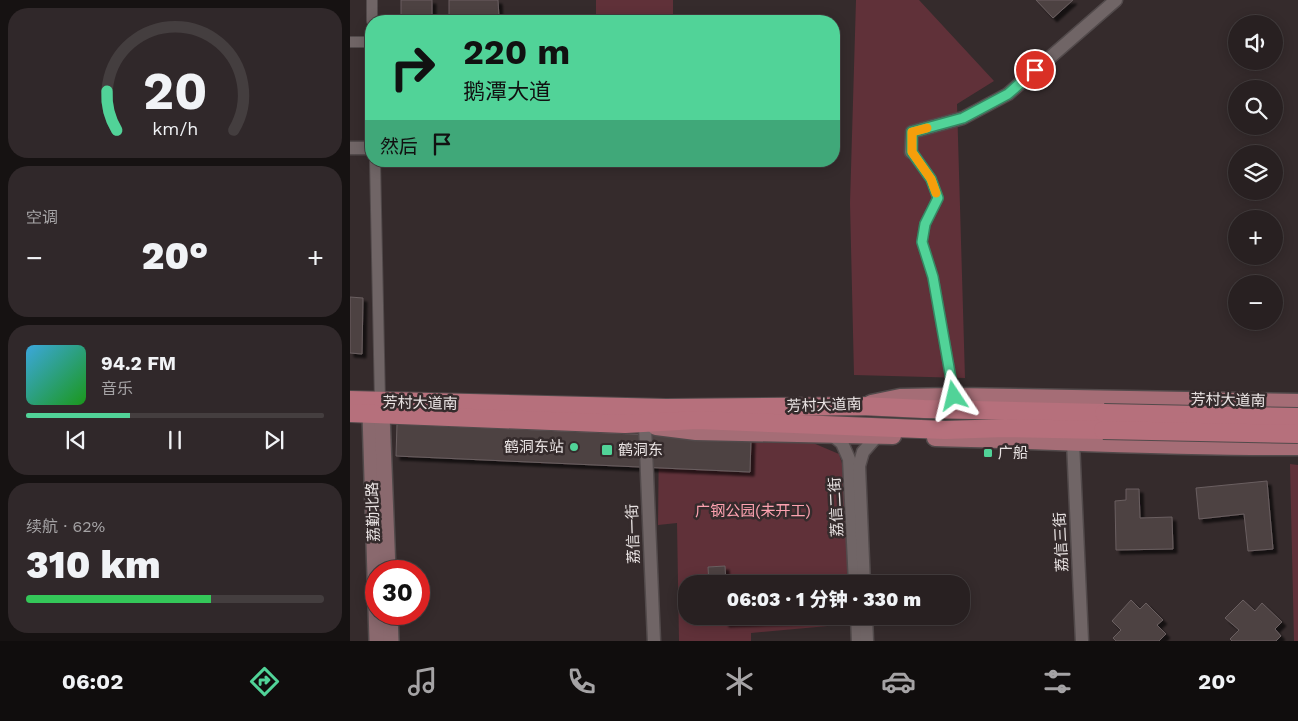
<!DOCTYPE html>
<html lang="zh">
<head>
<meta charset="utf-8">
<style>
  body { margin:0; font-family:"Work Sans","Noto Sans SC",sans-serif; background:#30282a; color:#f1f3f6; height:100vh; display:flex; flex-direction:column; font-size:19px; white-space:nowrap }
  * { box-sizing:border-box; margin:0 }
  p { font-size:16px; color:#a5a3a5 }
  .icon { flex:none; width:28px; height:28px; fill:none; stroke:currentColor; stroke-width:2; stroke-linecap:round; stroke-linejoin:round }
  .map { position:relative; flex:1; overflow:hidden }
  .drawer { display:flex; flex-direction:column; gap:8px; padding:8px; background:#161212; width:350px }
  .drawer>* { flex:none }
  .banner { position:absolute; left:15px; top:15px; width:475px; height:152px; border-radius:20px; box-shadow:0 2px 12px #0003,0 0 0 1px #443e3f; background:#51d398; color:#111; overflow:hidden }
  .fabs { position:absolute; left:878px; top:15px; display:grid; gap:10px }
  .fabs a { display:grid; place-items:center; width:55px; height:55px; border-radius:50%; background:#282021; box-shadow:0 2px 12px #0003,0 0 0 1px #443e3f; font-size:25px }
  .speed { position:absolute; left:15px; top:560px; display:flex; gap:10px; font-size:25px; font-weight:700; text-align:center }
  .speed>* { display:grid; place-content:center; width:65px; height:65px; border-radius:50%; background:#282021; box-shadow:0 2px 12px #0003,0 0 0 1px #443e3f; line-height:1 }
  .speed .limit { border:8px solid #d22; background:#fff; color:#111 }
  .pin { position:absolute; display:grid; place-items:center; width:42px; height:42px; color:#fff; margin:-21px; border:2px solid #fff; border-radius:50%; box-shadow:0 1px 5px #0007 }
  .me { position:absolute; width:55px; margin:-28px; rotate:350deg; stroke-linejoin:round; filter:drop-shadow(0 0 4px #0008) }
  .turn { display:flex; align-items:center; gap:18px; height:105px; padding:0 15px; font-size:22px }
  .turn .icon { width:65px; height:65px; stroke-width:2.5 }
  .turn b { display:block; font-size:35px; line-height:42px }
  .then { display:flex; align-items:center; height:48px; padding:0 15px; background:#0003; gap:10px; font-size:19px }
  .big { font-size:38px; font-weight:800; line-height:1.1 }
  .drawer .tile { flex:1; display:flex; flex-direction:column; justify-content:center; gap:8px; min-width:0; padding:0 18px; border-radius:20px; background:#30282a }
  .drawer .dial { align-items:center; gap:0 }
  .dial svg { height:130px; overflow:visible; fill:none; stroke:#443e3f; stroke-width:7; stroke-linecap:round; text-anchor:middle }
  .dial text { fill:#f1f3f6; stroke:none }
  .song { display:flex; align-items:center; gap:15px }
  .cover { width:60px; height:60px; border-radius:8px; background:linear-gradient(135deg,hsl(200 70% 55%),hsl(120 70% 35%)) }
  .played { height:5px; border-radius:2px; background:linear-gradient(90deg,#51d398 35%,#443e3f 35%) }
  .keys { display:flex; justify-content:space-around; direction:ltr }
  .heat { display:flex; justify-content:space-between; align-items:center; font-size:28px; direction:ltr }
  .charge { height:8px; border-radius:4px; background:linear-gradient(90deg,#34c759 62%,#443e3f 0) }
  .trip { position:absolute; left:328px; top:575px; width:292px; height:50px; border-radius:20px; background:#282021; box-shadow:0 2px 12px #0003,0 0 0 1px #443e3f; font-weight:800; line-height:50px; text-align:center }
  .tabs { display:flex; height:80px; justify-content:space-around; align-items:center; background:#100d0d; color:#a5a3a5 }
  .tabs .icon { width:35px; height:35px }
  .tabs .current { color:#51d398 }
  .tabs b { font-size:22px; color:#f1f3f6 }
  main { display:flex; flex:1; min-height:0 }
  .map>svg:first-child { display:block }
</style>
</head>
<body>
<main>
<section class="drawer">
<div class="tile dial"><svg viewBox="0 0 100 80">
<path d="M14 69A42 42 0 1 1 86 69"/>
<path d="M14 69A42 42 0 0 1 8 45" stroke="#51d398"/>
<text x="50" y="56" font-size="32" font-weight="700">20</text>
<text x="50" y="72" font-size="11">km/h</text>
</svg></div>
<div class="tile"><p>空调</p>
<div class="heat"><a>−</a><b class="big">20°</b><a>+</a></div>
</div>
<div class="tile">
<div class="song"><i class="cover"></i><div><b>94.2 FM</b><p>音乐</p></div></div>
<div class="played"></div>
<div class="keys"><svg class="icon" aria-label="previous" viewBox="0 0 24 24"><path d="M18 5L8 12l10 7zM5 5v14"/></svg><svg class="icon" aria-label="pause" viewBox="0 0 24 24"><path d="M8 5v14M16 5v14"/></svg><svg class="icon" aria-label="next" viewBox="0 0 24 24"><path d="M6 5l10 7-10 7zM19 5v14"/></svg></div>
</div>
<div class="tile"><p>续航 · 62%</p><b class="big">310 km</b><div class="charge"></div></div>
</section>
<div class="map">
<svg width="948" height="641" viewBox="0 0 948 641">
  <defs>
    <filter id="shadow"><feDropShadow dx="4" dy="4" stdDeviation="1" flood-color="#0009"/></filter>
  </defs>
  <rect width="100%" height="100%" fill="#352b2c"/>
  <!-- green -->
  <g fill="#603139">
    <rect x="246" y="0" width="77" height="21"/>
    <polygon points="506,0 569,0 644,81 607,104 615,378 504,375 500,203"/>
    <polygon points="309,432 456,440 489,454 496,476 499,584 336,584 336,616 500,616 500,624 401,633 401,641 329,641 327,523 308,525"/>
    <polygon points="940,464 948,465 948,641 944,641"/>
  </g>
  <!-- building -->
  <g fill="#4d4243" stroke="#6a5f60" filter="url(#shadow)">
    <rect x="51" y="0" width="31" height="21"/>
    <polygon points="99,0 148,0 149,18 99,18"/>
    <polygon points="686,0 723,0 703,18"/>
    <polygon points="0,297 13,298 12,354 0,353"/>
    <polygon points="47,424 401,439 400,472 46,456"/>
    <polygon points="917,481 923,549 898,551 894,514 849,519 846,488"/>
    <polygon points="776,489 789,489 790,518 822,517 823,549 766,550 765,501 776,500"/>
    <polygon points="375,566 376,584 359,584 358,567"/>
    <polygon points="781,600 790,609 796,603 813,620 807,625 816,634 809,641 766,641 763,638 771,630 762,621"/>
    <polygon points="893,600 905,611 912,603 932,622 925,629 931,636 926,641 882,641 880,639 889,630 875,618"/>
    <polygon points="374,616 474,616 474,620 375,623"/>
  </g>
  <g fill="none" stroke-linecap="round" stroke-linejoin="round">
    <!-- minor casing -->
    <g stroke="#524a4b" stroke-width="12">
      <g id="minor">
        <polyline points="22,0 22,21"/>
        <polyline points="0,42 21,42"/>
        <polyline points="561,152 581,179 588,198 575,224 572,242 583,277 604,396"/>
        <polyline points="25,161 30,402"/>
      </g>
    </g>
    <!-- tertiary casing -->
    <g stroke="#524a4b" stroke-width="15">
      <g id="tertiary">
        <polyline points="0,148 21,148"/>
        <polyline points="561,152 562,132 613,118 658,94 766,0"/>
        <polyline points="295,426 304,641"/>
        <polyline points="482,435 492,443 499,459 505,584"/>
        <polyline points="723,442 732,641"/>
        <polyline points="514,584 509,466 513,452 527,436"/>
        <polyline points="507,616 508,641"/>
        <polyline points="516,616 517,641"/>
      </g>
    </g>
    <!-- secondary casing -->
    <g stroke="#524a4b" stroke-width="18">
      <g id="secondary">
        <polyline points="20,414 27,641"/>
        <polyline points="32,414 38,571"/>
        <polyline points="40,614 41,641"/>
      </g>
    </g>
    <!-- primary casing -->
    <g stroke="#524a4b" stroke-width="19">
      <g id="primary">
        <polyline points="521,403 550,397 604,396 948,402"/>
        <polyline points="306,427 346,432 543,436"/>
        <path d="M585,438C706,441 827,448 948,447"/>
      </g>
    </g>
    <!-- trunk casing -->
    <g stroke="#524a4b" stroke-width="20">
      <g id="trunk">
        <polyline points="0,400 316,408 511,406 574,409 754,413"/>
        <polyline points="0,413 275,424 347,420 595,430 655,428 753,430"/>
      </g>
    </g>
    <!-- minor -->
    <use href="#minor" stroke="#706566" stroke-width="10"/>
    <!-- tertiary -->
    <use href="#tertiary" stroke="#706566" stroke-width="12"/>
    <!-- secondary -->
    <use href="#secondary" stroke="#8a696e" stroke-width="15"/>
    <!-- primary -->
    <use href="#primary" stroke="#a56d76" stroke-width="16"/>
    <!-- trunk -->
    <use href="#trunk" stroke="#b6707c" stroke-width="18"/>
    <!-- trunk-bridge casing -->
    <g stroke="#524a4b" stroke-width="20" stroke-linecap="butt">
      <g id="trunk-bridge">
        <polyline points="754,413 948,417"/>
        <polyline points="753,430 948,434"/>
      </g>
    </g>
    <!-- trunk-bridge -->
    <use href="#trunk-bridge" stroke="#b6707c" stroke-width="18"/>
  </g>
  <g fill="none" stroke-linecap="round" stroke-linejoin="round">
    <!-- route casing -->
    <g stroke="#358963" stroke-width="12">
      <polyline id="route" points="604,396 583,277 572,242 575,224 588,198 581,179 562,152 562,132 613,118 658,94 685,70"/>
    </g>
    <!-- route -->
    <use href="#route" stroke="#51d398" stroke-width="9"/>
    <!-- slow -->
    <polyline stroke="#f59e0b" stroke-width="9" points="577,128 562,132 562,152 581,179 586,193"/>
  </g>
  <!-- markers -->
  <g fill="#51d398" stroke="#352b2c" stroke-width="2">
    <circle cx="224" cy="447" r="5"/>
    <rect x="251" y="444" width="12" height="12" rx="2.5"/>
    <rect x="633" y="448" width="10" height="10" rx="2.5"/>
  </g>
  <g text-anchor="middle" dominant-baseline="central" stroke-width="5" stroke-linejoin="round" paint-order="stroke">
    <!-- street labels -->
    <g font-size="15" fill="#eae4e4" stroke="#352b2c">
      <text transform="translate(878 400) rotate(1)">芳村大道南</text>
      <text transform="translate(70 403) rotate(1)">芳村大道南</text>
      <text transform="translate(474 405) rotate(-2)">芳村大道南</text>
      <text transform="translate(486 507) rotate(-93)">荔信二街</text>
      <text transform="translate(23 512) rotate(-92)">荔勤北路</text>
      <text transform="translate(283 534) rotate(-92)">荔信一街</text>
      <text transform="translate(711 542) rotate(-93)">荔信三街</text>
    </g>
    <!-- poi labels -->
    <g font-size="15" fill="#eae4e4" stroke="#352b2c" text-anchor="start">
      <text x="214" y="447" text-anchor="end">鹤洞东站</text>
      <text x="268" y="450">鹤洞东</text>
      <text x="648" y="453">广船</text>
    </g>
    <!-- park labels -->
    <g font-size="15" fill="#fda2b0" stroke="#352b2c">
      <text x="403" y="511">广钢公园(未开工)</text>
    </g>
  </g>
</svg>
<div class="fabs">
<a><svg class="icon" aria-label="sound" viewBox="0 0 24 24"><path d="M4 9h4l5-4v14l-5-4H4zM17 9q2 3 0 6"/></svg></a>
<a><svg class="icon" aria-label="search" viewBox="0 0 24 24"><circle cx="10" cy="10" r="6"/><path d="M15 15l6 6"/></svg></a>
<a><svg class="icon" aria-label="layers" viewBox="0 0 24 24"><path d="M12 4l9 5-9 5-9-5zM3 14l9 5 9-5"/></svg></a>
<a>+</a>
<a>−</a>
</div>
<div class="speed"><div class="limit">30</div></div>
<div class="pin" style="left:685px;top:70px;background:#d93025"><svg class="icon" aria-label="arrive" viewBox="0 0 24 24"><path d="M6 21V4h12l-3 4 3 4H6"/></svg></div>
<svg class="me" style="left:604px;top:396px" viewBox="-20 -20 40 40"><path d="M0-17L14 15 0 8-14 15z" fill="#51d398" stroke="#fff" stroke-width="4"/></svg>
<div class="trip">06:03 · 1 分钟 · 330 m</div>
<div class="banner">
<div class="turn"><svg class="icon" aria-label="right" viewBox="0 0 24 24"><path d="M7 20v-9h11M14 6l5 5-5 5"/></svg><div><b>220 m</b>鹅潭大道</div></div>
<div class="then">然后<svg class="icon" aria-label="arrive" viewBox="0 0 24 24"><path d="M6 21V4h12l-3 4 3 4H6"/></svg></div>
</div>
</div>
</main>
<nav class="tabs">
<b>06:02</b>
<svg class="icon current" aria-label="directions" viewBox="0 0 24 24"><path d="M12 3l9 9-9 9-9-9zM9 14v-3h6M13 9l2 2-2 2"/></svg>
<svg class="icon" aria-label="music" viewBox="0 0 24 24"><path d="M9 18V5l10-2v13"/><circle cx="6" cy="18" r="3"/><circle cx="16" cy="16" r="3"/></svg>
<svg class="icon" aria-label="phone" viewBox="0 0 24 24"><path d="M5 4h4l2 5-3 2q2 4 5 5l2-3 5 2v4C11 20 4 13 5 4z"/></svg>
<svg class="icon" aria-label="climate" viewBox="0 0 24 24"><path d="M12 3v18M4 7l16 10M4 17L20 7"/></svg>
<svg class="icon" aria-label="car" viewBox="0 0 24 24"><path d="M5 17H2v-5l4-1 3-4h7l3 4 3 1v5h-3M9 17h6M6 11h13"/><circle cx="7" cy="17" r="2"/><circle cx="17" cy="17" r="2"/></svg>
<svg class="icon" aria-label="filters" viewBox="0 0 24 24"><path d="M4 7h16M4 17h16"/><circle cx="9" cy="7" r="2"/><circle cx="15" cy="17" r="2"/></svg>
<b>20°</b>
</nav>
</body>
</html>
